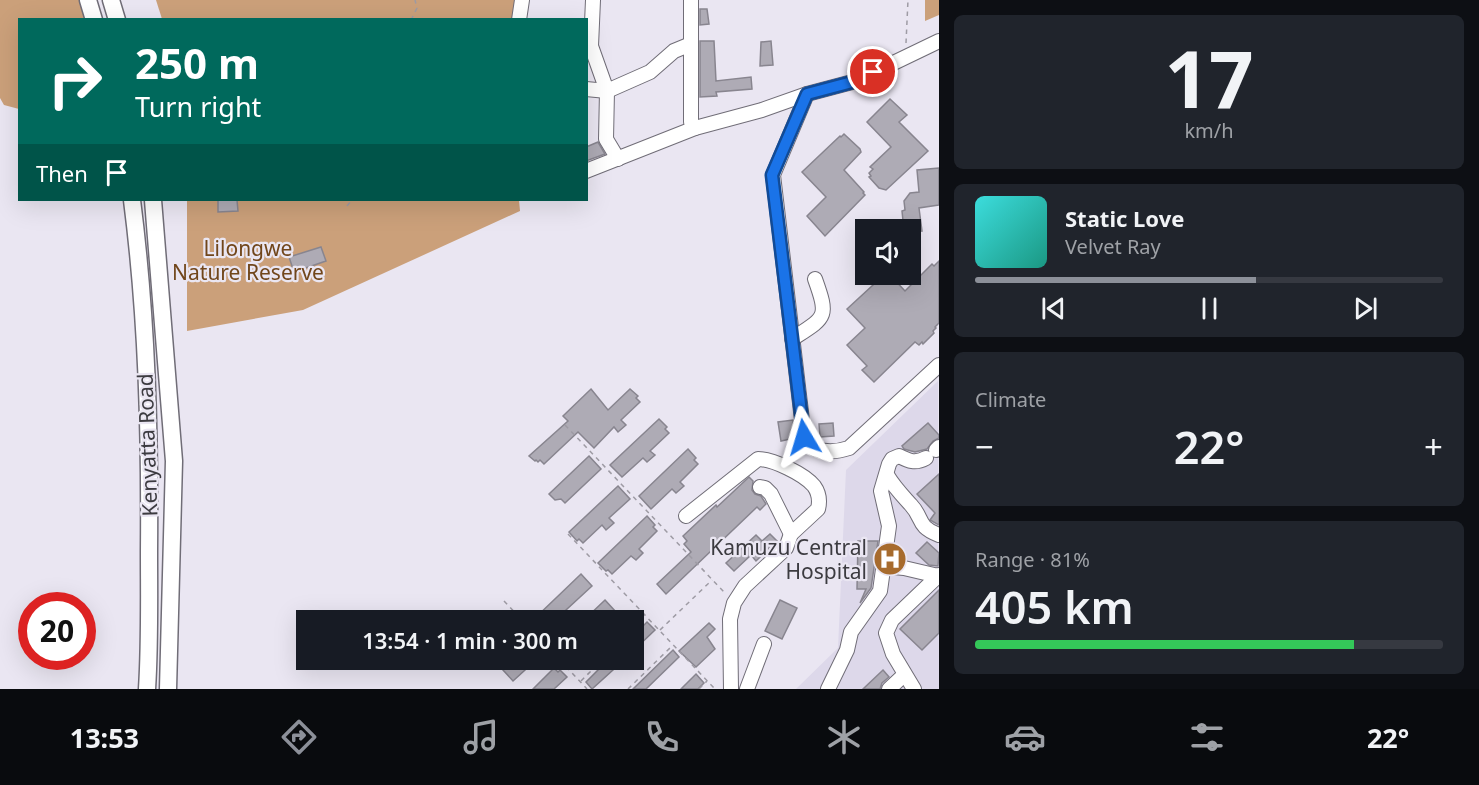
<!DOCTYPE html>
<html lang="en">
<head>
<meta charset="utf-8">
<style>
  body { margin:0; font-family:"Noto Sans",sans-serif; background:#20242c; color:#f1f3f6; height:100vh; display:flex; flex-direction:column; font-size:22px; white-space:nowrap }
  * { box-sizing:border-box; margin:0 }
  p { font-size:20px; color:#9ea1a6 }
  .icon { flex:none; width:33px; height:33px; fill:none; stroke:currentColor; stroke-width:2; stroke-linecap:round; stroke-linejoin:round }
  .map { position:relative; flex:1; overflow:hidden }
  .panel { display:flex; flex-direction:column; gap:15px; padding:15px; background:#0d0f14; width:540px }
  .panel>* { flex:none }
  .banner { position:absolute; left:18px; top:18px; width:570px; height:183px; border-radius:0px; box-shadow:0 6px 24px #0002; background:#00695c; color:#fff; overflow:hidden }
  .fabs { position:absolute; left:855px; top:219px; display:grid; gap:12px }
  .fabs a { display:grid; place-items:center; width:66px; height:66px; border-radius:0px; background:#171b24; box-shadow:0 6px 24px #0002; font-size:30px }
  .speed { position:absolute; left:18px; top:592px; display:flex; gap:12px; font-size:30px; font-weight:700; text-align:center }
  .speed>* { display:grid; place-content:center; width:78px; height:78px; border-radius:50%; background:#171b24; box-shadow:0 6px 24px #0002; line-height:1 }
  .speed .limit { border:9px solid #d22; background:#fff; color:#111 }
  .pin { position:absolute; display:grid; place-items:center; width:51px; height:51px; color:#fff; margin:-26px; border:3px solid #fff; border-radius:50%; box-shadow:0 2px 6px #0007 }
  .me { position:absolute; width:66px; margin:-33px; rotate:353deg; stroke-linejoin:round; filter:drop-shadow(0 0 4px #0008) }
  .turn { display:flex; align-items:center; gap:21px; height:126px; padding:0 18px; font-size:27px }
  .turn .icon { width:78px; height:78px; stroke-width:2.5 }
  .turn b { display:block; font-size:42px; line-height:51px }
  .then { display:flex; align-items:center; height:57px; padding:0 18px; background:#0003; gap:12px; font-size:22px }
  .big { font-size:45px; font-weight:600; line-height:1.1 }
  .panel .tile { flex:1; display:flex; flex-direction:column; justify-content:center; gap:9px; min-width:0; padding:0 21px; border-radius:9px; background:#20242c }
  .panel .dial { align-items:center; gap:0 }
  .dial b { font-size:78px; line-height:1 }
  .song { display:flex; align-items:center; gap:18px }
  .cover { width:72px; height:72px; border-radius:9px; background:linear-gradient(135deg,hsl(180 70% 55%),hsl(170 70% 35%)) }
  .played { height:6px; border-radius:3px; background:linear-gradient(90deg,#8c9099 60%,#363941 60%) }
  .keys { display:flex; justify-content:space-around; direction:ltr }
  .heat { display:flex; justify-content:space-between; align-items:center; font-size:33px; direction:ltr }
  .charge { height:9px; border-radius:4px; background:linear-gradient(90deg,#34c759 81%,#363941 0) }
  .trip { position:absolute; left:296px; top:610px; width:348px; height:60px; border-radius:0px; background:#171b24; box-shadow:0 6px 24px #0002; font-weight:600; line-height:60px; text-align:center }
  .dock { display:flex; height:96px; justify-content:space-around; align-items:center; background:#090b0e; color:#9ea1a6 }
  .dock .icon { width:42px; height:42px }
  .dock .current { color:#8c9099 }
  .dock b { font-size:27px; color:#f1f3f6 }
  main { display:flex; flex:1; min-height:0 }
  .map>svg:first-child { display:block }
</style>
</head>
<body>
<main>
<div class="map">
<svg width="939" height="689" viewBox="0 0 939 689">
  <rect width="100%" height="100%" fill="#eae6f2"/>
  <!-- built -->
  <polygon fill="#ddd8ea" points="938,381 939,689 796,689 838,648 846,470"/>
  <!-- forest -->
  <g fill="#cba07a">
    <polygon points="0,0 88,0 93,19 20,20 19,109 4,105 0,98"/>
    <polygon points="156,0 515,0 514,20 162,19"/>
    <polygon points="925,0 939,0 939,15 925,21"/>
    <polygon points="187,200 519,200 520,211 303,310 187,331"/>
  </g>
  <!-- building -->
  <g fill="#aeabb5" stroke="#88858f" stroke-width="1.5">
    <polygon points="700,9 707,9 709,24 700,25"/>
    <polygon points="700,41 714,41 716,81 751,77 752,89 716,92 717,96 700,97"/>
    <polygon points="771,41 773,65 760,66 761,42"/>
    <polygon points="890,99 907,115 899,122 928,151 886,190 879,188 869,177 871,176 869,173 873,169 870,167 891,147 867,122"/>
    <polygon points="844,134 860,149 861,152 844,170 864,192 863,193 865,195 825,236 807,216 826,197 802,172 840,136 841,137"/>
    <polygon points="598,142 605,154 586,161 586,147"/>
    <polygon points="939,168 939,205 919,208 922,231 910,232 910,230 904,230 902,211 905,210 904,201 910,193 919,192 917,170"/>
    <polygon points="218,200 237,200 238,211 218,212"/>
    <polygon points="321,247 326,261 294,272 289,257"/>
    <polygon points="939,261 939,323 935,327 936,328 933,331 934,333 923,344 922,342 919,345 915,342 874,382 862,370 867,366 847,345 865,328 847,309 885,274 889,274 905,291 932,264 934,266"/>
    <polygon points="591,389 608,410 630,389 638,396 636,398 640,402 621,420 626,425 618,432 614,427 594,448 578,432 544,464 540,460 538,462 536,460 535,461 529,456 568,421 563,416"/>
    <polygon points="659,419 667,427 665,429 669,433 650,451 655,455 647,462 643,458 622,477 610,465"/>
    <polygon points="793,420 795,438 781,441 778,422"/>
    <polygon points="833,423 834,436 820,437 819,424"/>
    <polygon points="928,423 939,435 939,438 933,441 927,449 915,452 904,449 902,446"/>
    <polygon points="688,449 696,458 694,460 698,464 680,482 684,486 676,493 672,489 651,509 639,496"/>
    <polygon points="589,456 601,469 565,503 561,499 555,500 549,494"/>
    <polygon points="939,474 939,525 930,520 935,513 917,494"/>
    <polygon points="749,477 753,481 752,490 755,494 761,496 766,504 760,510 757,507 666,594 657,584 691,552 684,544 687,541 683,536 716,505 717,507"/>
    <polygon points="618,486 630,499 609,518 614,523 606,530 602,525 583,543 579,539 577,541 569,532"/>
    <polygon points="647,516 655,525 653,527 657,531 639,549 643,553 636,560 631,556 612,574 608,570 606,571 598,563"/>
    <polygon points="770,534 777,541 756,561 751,555 734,571 726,563 756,535 762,541"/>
    <polygon points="858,541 878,541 871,588 860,603 866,589 857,589"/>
    <polygon points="927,542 939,553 938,566 929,565 916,553"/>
    <polygon points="581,574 592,586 579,598 554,621 532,621"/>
    <polygon points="939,590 939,633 922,650 900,629"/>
    <polygon points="605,600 616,612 606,621 583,621"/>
    <polygon points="780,600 797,608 782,639 765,631"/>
    <polygon points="647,622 655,630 633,651 633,636"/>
    <polygon points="709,623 715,629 707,637 715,649 696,667 679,651"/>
    <polygon points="673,650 679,657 646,689 633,689"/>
    <polygon points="514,660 536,660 513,681 503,670"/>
    <polygon points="608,660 624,660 592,689 586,682"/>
    <polygon points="554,668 558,672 560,670 567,677 554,689 533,689"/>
    <polygon points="883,670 889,677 882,683 880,689 863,689"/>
    <polygon points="696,674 704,683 698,689 681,689"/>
  </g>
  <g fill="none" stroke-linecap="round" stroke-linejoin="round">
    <!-- minor casing -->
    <g stroke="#706d77" stroke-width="16">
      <g id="minor">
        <polyline points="593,0 591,46 607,91 606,139 618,159"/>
        <polyline points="691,0 691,122 695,128 762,110 807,94 856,81 939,41"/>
        <polyline points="519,20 522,0"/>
        <polyline points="586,89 607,91 650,72 674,51 691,44"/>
        <path d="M807,94L773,175L804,437C811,454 834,453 849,448L939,365"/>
        <polyline points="586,171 695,128"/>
        <path d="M792,339C826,317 829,318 815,279"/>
        <polyline points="936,450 939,447"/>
        <path d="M887,475C894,487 902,495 911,505C924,519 916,526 939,535"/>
        <polyline points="760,487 765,488 771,494 791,534"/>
        <path d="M686,516L758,459C773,459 804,474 814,486C819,493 820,501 818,509L791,534L786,548L745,586L734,603L730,619L731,689"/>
        <polyline points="883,566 904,568 938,576"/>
        <polyline points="747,689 764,644"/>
        <path d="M828,689L847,650L851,632L880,591L889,526L881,491L889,464L892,459L899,456C909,461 915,464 926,458"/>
        <polyline points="889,689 904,675"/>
        <polyline points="914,689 893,654 886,633 892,620 939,575"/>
      </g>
    </g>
    <!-- major casing -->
    <g stroke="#706d77" stroke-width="19">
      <g id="major">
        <polyline points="88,0 94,20"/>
        <polyline points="111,0 117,20"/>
        <path d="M132,200C147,317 150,433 149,552C149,597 150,643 147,689"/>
        <polyline points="153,200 174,461 168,689"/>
      </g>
    </g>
    <!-- path -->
    <g stroke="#9e9ba4" stroke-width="1.5" stroke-dasharray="4.5 4.5" stroke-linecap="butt">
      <polyline points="411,20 417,8 415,0"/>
      <polyline points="906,43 908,0"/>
      <polyline points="347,206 352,200"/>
      <polyline points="565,425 725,593"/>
      <polyline points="568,534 715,689"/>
      <polyline points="504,601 523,621"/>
      <polyline points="633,630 645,618"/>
      <polyline points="660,630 712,580"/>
      <polyline points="560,660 587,689"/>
      <polyline points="581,681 602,660"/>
      <polyline points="628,689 672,646"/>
      <polyline points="699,689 707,681"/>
    </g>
    <!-- minor -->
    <use href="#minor" stroke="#fff" stroke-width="14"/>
    <!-- major -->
    <use href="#major" stroke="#fff" stroke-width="16"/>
  </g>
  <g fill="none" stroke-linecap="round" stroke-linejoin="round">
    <!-- route casing -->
    <g stroke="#114b97" stroke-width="15">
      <polyline id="route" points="804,437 772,175 807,94 856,81 873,72"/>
    </g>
    <!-- route -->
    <use href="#route" stroke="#1a73e8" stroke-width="10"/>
  </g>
  <!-- icons -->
  <defs>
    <g id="hospital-disc" transform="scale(1.725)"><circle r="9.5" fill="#a76b2d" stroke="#eae6f2"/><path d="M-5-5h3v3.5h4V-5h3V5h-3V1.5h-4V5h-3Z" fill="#fff"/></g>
  </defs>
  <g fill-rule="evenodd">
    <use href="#hospital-disc" x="890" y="559"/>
  </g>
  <g text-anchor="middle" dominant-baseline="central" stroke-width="4.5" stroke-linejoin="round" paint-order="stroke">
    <!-- park labels -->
    <g font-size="21" fill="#71461b" stroke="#eae6f2">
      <text x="248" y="248">Lilongwe<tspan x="248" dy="24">Nature Reserve</tspan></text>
    </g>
    <!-- street labels -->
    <g font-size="21" fill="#3c3b40" stroke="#eae6f2">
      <text transform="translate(147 445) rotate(-92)">Kenyatta Road</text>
    </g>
    <!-- poi labels -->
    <g font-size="21" fill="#3c3b40" stroke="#eae6f2" text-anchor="end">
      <text x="867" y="547">Kamuzu Central<tspan x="867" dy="24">Hospital</tspan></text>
    </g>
  </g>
</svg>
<div class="fabs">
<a><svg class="icon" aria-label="sound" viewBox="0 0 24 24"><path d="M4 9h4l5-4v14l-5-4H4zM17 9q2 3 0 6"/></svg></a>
</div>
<div class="speed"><div class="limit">20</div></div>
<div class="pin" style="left:873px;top:72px;background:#d93025"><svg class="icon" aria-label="arrive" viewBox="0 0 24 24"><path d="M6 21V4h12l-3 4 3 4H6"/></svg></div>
<svg class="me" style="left:804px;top:437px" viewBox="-20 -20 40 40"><path d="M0-17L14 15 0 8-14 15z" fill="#1a73e8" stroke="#fff" stroke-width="4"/></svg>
<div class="trip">13:54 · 1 min · 300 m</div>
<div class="banner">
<div class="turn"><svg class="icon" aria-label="right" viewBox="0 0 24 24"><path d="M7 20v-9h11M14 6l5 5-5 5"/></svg><div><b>250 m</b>Turn right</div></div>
<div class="then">Then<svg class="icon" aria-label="arrive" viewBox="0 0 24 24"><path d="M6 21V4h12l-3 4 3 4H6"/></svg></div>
</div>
</div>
<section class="panel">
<div class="tile dial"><b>17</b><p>km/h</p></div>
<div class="tile">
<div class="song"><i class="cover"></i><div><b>Static Love</b><p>Velvet Ray</p></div></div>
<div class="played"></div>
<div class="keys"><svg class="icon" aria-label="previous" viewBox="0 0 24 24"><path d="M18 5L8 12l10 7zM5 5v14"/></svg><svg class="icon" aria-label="pause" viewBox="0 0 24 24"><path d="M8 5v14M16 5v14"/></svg><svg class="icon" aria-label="next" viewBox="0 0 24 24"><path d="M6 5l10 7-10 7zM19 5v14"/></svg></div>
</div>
<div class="tile"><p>Climate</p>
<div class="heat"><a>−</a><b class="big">22°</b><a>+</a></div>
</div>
<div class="tile"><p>Range · 81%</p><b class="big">405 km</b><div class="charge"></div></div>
</section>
</main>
<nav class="dock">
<b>13:53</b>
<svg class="icon current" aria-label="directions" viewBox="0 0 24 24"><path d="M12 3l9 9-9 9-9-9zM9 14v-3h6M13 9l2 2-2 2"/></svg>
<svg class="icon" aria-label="music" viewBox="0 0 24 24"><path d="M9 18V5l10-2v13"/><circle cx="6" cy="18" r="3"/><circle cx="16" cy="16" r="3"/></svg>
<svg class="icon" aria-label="phone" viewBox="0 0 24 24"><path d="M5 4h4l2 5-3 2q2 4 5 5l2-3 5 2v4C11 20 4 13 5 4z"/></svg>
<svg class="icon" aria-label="climate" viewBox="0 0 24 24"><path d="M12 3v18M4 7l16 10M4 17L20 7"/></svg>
<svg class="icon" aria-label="car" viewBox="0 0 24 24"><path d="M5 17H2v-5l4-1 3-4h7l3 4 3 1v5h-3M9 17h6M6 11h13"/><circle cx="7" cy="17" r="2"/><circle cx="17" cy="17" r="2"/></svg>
<svg class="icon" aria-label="filters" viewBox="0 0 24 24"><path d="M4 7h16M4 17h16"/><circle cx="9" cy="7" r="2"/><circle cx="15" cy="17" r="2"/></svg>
<b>22°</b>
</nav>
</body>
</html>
